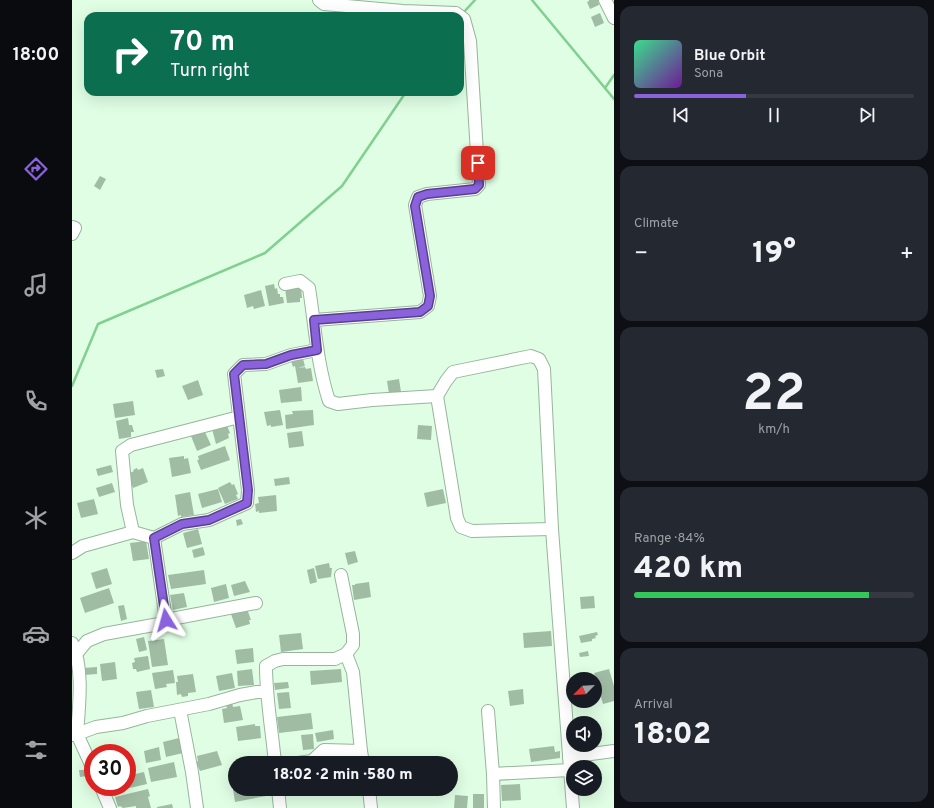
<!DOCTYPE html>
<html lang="en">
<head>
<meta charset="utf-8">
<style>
  body { margin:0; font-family:Overpass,sans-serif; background:#242831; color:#f1f3f6; height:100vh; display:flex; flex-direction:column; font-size:15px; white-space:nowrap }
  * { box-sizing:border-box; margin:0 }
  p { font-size:13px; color:#9ea1a6 }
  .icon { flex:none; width:22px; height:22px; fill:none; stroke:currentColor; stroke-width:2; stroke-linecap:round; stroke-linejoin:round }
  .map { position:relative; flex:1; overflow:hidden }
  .details { display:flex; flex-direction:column; gap:6px; padding:6px; background:#0d0f14; width:320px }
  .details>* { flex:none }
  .top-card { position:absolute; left:12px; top:12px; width:380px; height:84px; border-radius:12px; box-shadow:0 4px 16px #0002; background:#0b6e4f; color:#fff; overflow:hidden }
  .needle { width:26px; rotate:246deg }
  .tools { position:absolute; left:494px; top:672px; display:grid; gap:8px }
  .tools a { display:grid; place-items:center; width:36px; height:36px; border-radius:50%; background:#171b24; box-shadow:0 4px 16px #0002; font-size:20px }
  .speed { position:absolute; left:12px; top:744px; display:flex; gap:8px; font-size:20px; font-weight:700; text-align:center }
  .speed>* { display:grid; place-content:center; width:52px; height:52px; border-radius:50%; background:#171b24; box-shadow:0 4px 16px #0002; line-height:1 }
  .speed .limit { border:6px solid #d22; background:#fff; color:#111 }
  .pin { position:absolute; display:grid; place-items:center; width:34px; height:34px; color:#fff; margin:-17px; border-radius:8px; box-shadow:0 2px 6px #0006 }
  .me { position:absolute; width:44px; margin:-22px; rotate:352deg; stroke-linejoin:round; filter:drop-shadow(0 0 3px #0008) }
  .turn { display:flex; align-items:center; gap:14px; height:84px; padding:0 20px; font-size:18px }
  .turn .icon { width:52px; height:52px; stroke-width:2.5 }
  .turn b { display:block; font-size:28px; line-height:34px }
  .big { font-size:30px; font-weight:800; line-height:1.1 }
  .details .card { flex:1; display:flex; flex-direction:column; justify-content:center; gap:6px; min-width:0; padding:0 14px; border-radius:12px; background:#242831 }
  .details .dial { align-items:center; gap:0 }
  .dial b { font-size:52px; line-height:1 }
  .song { display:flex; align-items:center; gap:12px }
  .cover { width:48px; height:48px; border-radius:6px; background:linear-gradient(135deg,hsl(150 70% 55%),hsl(280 70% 35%)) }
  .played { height:4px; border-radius:2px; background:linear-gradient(90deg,#8962dc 40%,#363941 40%) }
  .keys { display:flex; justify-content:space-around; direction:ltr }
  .heat { display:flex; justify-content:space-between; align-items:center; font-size:22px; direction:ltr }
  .charge { height:6px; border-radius:3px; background:linear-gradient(90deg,#34c759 84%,#363941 0) }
  .trip { position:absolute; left:156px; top:756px; width:230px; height:40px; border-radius:20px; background:#171b24; box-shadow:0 4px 16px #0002; font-weight:800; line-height:40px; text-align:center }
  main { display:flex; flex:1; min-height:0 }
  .tab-bar { display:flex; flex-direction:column; width:72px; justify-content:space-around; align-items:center; background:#090b0e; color:#9ea1a6 }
  .tab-bar .icon { width:28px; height:28px }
  .tab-bar .active { color:#8962dc }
  .tab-bar b { font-size:18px; color:#f1f3f6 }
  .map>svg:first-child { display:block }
</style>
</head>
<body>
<main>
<nav class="tab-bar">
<b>18:00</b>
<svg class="icon active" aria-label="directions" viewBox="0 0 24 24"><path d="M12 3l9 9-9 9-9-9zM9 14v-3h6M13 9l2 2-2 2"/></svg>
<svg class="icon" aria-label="music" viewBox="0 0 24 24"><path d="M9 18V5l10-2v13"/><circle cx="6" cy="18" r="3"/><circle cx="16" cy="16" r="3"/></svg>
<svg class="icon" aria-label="phone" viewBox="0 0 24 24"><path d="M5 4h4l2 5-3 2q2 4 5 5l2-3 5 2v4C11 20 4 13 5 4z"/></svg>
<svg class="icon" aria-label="climate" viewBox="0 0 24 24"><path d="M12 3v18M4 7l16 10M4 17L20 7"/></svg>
<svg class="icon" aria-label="car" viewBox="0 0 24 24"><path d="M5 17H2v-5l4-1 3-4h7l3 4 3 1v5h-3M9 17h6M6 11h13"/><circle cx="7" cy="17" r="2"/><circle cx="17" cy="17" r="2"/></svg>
<svg class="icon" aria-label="filters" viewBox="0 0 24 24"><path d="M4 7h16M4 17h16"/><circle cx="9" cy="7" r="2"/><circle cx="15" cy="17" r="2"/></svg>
</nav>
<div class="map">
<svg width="542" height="808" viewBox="0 0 542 808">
  <rect width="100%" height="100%" fill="#dffee4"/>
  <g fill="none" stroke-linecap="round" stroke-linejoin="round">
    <!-- stream -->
    <g stroke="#81d090" stroke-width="2.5">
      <polyline points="460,0 542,99"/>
      <polyline points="391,13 403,0"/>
      <polyline points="533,88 542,75"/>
      <polyline points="0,386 26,324 193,253 270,186 334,92"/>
    </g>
  </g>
  <!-- building -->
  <g fill="#a0bda4">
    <polygon points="517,0 526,0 527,5 518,9 515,2 517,1"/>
    <polygon points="528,13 532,23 523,27 519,17"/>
    <polygon points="28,176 34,179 28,190 22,186"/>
    <polygon points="202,284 203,289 205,288 206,294 208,294 208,297 211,297 212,303 197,306 193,286"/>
    <polygon points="229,286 230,298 228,298 228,302 215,303 213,288"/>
    <polygon points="189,290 193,306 182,309 181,306 175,308 172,295"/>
    <polygon points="231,359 233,366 226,368 233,367 234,369 239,368 241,381 226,383 223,366 221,367 219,361"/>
    <polygon points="91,369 93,376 85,378 83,370"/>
    <polygon points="327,379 329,392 317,394 315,381"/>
    <polygon points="126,380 131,395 116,400 110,386"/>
    <polygon points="229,387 230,401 209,403 207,390"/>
    <polygon points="61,401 63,415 43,418 41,404"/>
    <polygon points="208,410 211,425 199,427 199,425 195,426 192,412"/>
    <polygon points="241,410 242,425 214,429 213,415 221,414 220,411"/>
    <polygon points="56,418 57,425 60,425 62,432 59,432 59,437 47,439 44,421"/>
    <polygon points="154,423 158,433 156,434 157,438 144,444 140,429"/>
    <polygon points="346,425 360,426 359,440 345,439"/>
    <polygon points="132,430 139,445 125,451 119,436"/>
    <polygon points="230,431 232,446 217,448 215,433"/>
    <polygon points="153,446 158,460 129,470 125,460 127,460 126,456"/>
    <polygon points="112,456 112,459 116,458 119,473 100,477 97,458"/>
    <polygon points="39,465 41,472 26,476 24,469"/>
    <polygon points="65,468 66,470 71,468 76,482 61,488 56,474 62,471 61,470"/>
    <polygon points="217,477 218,484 203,486 202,479"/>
    <polygon points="158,482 160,485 162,484 166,494 164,495 166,499 153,504 146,488"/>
    <polygon points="40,483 43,492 27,497 24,488"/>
    <polygon points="146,489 150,502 130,508 126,494"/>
    <polygon points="371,489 374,503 355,507 352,493"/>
    <polygon points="118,492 122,515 109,517 109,515 106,516 103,495"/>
    <polygon points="204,495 205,511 187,513 187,511 184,512 183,504 187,503 186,497"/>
    <polygon points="22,499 26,514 9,518 5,503"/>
    <polygon points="169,519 171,524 165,526 164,520"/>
    <polygon points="126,529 130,544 115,548 111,533"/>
    <polygon points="74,541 77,559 61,561 58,543"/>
    <polygon points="131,547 133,555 122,558 120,550"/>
    <polygon points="283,551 286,562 276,565 273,553"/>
    <polygon points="257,563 258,568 260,568 259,577 246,579 243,566"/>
    <polygon points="35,568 40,584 24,589 19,573"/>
    <polygon points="242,568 245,582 238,584 235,570"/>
    <polygon points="132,570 134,584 99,589 96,575"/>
    <polygon points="173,581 178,592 162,596 159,585"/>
    <polygon points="297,582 299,597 282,600 280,585 283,585 283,584"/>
    <polygon points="154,584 157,598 142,602 139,588"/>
    <polygon points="37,588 42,603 13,613 8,598"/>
    <polygon points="112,593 115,607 101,610 98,595"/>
    <polygon points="522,596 523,608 509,609 508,597"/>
    <polygon points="52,605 55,619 49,621 46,606"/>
    <polygon points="175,609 179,620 177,620 178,624 164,628 159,614"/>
    <polygon points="479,631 480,646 452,648 451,633"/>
    <polygon points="525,632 526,635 523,636 524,638 520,639 520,641 509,643 507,636"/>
    <polygon points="229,633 231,649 209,652 207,635"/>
    <polygon points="72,637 75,650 67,652 64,639"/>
    <polygon points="92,639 96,665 80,667 76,641"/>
    <polygon points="181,648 182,662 165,664 163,650"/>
    <polygon points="516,651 517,656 508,657 507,653"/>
    <polygon points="76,656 78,669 65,672 64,669 61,669 60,663 63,662 62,658"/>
    <polygon points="43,662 45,679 30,681 28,664"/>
    <polygon points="25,667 25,674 12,675 11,668"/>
    <polygon points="180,669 182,685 166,686 165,671"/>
    <polygon points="269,669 270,682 239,685 238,671"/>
    <polygon points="537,669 542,686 542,701 531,704 522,673"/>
    <polygon points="101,670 103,683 94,684 95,687 83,689 80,673"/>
    <polygon points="160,673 163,688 147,691 144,676"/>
    <polygon points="121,674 124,692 116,693 116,696 110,697 109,694 105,695 104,682 106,682 105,676"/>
    <polygon points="216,682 217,688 203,690 202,683"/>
    <polygon points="451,689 452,704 438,706 436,691"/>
    <polygon points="79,690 82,707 67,709 64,692"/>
    <polygon points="217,692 219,708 207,709 205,693"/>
    <polygon points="160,703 161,707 168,706 171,720 152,723 150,709 155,708 154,705"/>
    <polygon points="239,713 241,729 207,733 205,717"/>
    <polygon points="183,724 183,726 188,726 189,738 166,741 164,727"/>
    <polygon points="261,730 262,739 245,742 243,733"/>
    <polygon points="241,734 242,749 231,750 229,735"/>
    <polygon points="107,738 111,753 94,757 91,742"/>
    <polygon points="482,746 483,752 488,751 488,758 459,762 457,749"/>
    <polygon points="87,747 89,760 74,763 72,751"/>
    <polygon points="145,751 150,765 128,771 124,762 126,761 125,756"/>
    <polygon points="102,762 105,777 79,782 76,768"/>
    <polygon points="7,770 14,770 15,776 8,777"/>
    <polygon points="72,772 75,784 49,790 49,787 55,787 55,776"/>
    <polygon points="448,784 449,800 430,801 429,785"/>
    <polygon points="76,789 78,796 76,797 79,808 64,808 64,806 51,808 48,806 46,807 43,797"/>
    <polygon points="161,789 193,789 194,796 163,802"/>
    <rect x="401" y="794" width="11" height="14"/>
    <polygon points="383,795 396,796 395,808 382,808"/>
    <polygon points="100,804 101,808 85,808 85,807"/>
  </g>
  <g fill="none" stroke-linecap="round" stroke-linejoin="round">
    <!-- minor casing -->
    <g stroke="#98b59c" stroke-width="14">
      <g id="minor">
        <polyline points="533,0 542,18"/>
        <polyline points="0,227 3,228 0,234"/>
        <path d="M213,284L228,281L237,288C243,326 245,364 257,401L266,404L300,400L365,396L374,381L381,372L459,356L467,359L472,369L480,529L501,808"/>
        <polyline points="242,320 348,312 356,306 358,296 343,205 346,197 355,194 403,189 407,185 398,41 392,19 384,13 331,11 252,4 247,0"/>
        <polyline points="365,396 385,518 389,527 400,531 480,529"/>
        <polyline points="61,532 55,505 50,451 59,445 167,417"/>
        <polyline points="0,553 11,546 61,532 82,538 110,524 137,520 175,503 176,490 162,374 171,365 194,364 219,355 245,350"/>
        <polyline points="94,620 184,603"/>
        <path d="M0,643C12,668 7,707 5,734L24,727L51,723L75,716L137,704L168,695L185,692H194"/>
        <polyline points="5,653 15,641 32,634 87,624 94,620 82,538"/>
        <polyline points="274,654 281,672 289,751 291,763"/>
        <polyline points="108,710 120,772 125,808"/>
        <polyline points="416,711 421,774 422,808"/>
        <polyline points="0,735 5,734 21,769"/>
        <polyline points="497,757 542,751"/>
        <path d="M203,763C200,731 194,698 194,666L203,661L211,659H263L274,654L281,645V634L269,575"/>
        <polyline points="226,763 240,761 252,750 289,751"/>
        <polyline points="421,774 498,770"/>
        <polyline points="29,787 38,808"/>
        <polyline points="206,789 208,808"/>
        <polyline points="297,789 299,808"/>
      </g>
    </g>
    <!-- minor -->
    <use href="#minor" stroke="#fff" stroke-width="12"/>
  </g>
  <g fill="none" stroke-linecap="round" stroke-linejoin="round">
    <!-- route casing -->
    <g stroke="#59408f" stroke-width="10">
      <polyline id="route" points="94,620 82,538 110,524 137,520 175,503 176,490 162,374 171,365 194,364 219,355 245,350 242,320 348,312 356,306 358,296 343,206 346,197 355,194 403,189 407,185 406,163"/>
    </g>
    <!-- route -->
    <use href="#route" stroke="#8962dc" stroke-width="7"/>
  </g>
</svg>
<div class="tools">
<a><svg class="needle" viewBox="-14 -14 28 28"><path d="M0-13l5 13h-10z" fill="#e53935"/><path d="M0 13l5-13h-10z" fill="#9ea1a6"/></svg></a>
<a><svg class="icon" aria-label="sound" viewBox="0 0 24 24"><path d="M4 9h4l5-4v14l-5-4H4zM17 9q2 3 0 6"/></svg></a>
<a><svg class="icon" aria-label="layers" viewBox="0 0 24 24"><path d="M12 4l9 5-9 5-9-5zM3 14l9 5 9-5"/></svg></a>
</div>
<div class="speed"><div class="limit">30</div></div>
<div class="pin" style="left:406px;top:163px;background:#d93025"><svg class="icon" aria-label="arrive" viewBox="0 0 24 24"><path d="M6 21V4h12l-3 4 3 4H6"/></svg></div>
<svg class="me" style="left:94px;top:620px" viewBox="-20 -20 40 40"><path d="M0-17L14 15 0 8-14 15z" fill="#8962dc" stroke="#fff" stroke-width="4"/></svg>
<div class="trip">18:02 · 2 min · 580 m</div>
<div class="top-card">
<div class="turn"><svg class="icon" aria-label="right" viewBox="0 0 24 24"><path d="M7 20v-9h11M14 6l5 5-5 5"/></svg><div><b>70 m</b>Turn right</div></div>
</div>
</div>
<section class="details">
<div class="card">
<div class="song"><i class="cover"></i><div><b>Blue Orbit</b><p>Sona</p></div></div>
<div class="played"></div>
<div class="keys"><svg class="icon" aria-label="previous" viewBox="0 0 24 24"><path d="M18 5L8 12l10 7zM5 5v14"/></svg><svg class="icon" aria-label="pause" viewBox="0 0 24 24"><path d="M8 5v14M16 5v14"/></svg><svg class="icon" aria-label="next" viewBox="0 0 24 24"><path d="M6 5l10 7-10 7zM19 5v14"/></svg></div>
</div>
<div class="card"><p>Climate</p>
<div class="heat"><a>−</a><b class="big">19°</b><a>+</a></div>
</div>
<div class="card dial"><b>22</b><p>km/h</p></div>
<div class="card"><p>Range · 84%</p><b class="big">420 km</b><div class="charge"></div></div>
<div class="card"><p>Arrival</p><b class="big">18:02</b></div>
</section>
</main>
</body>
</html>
